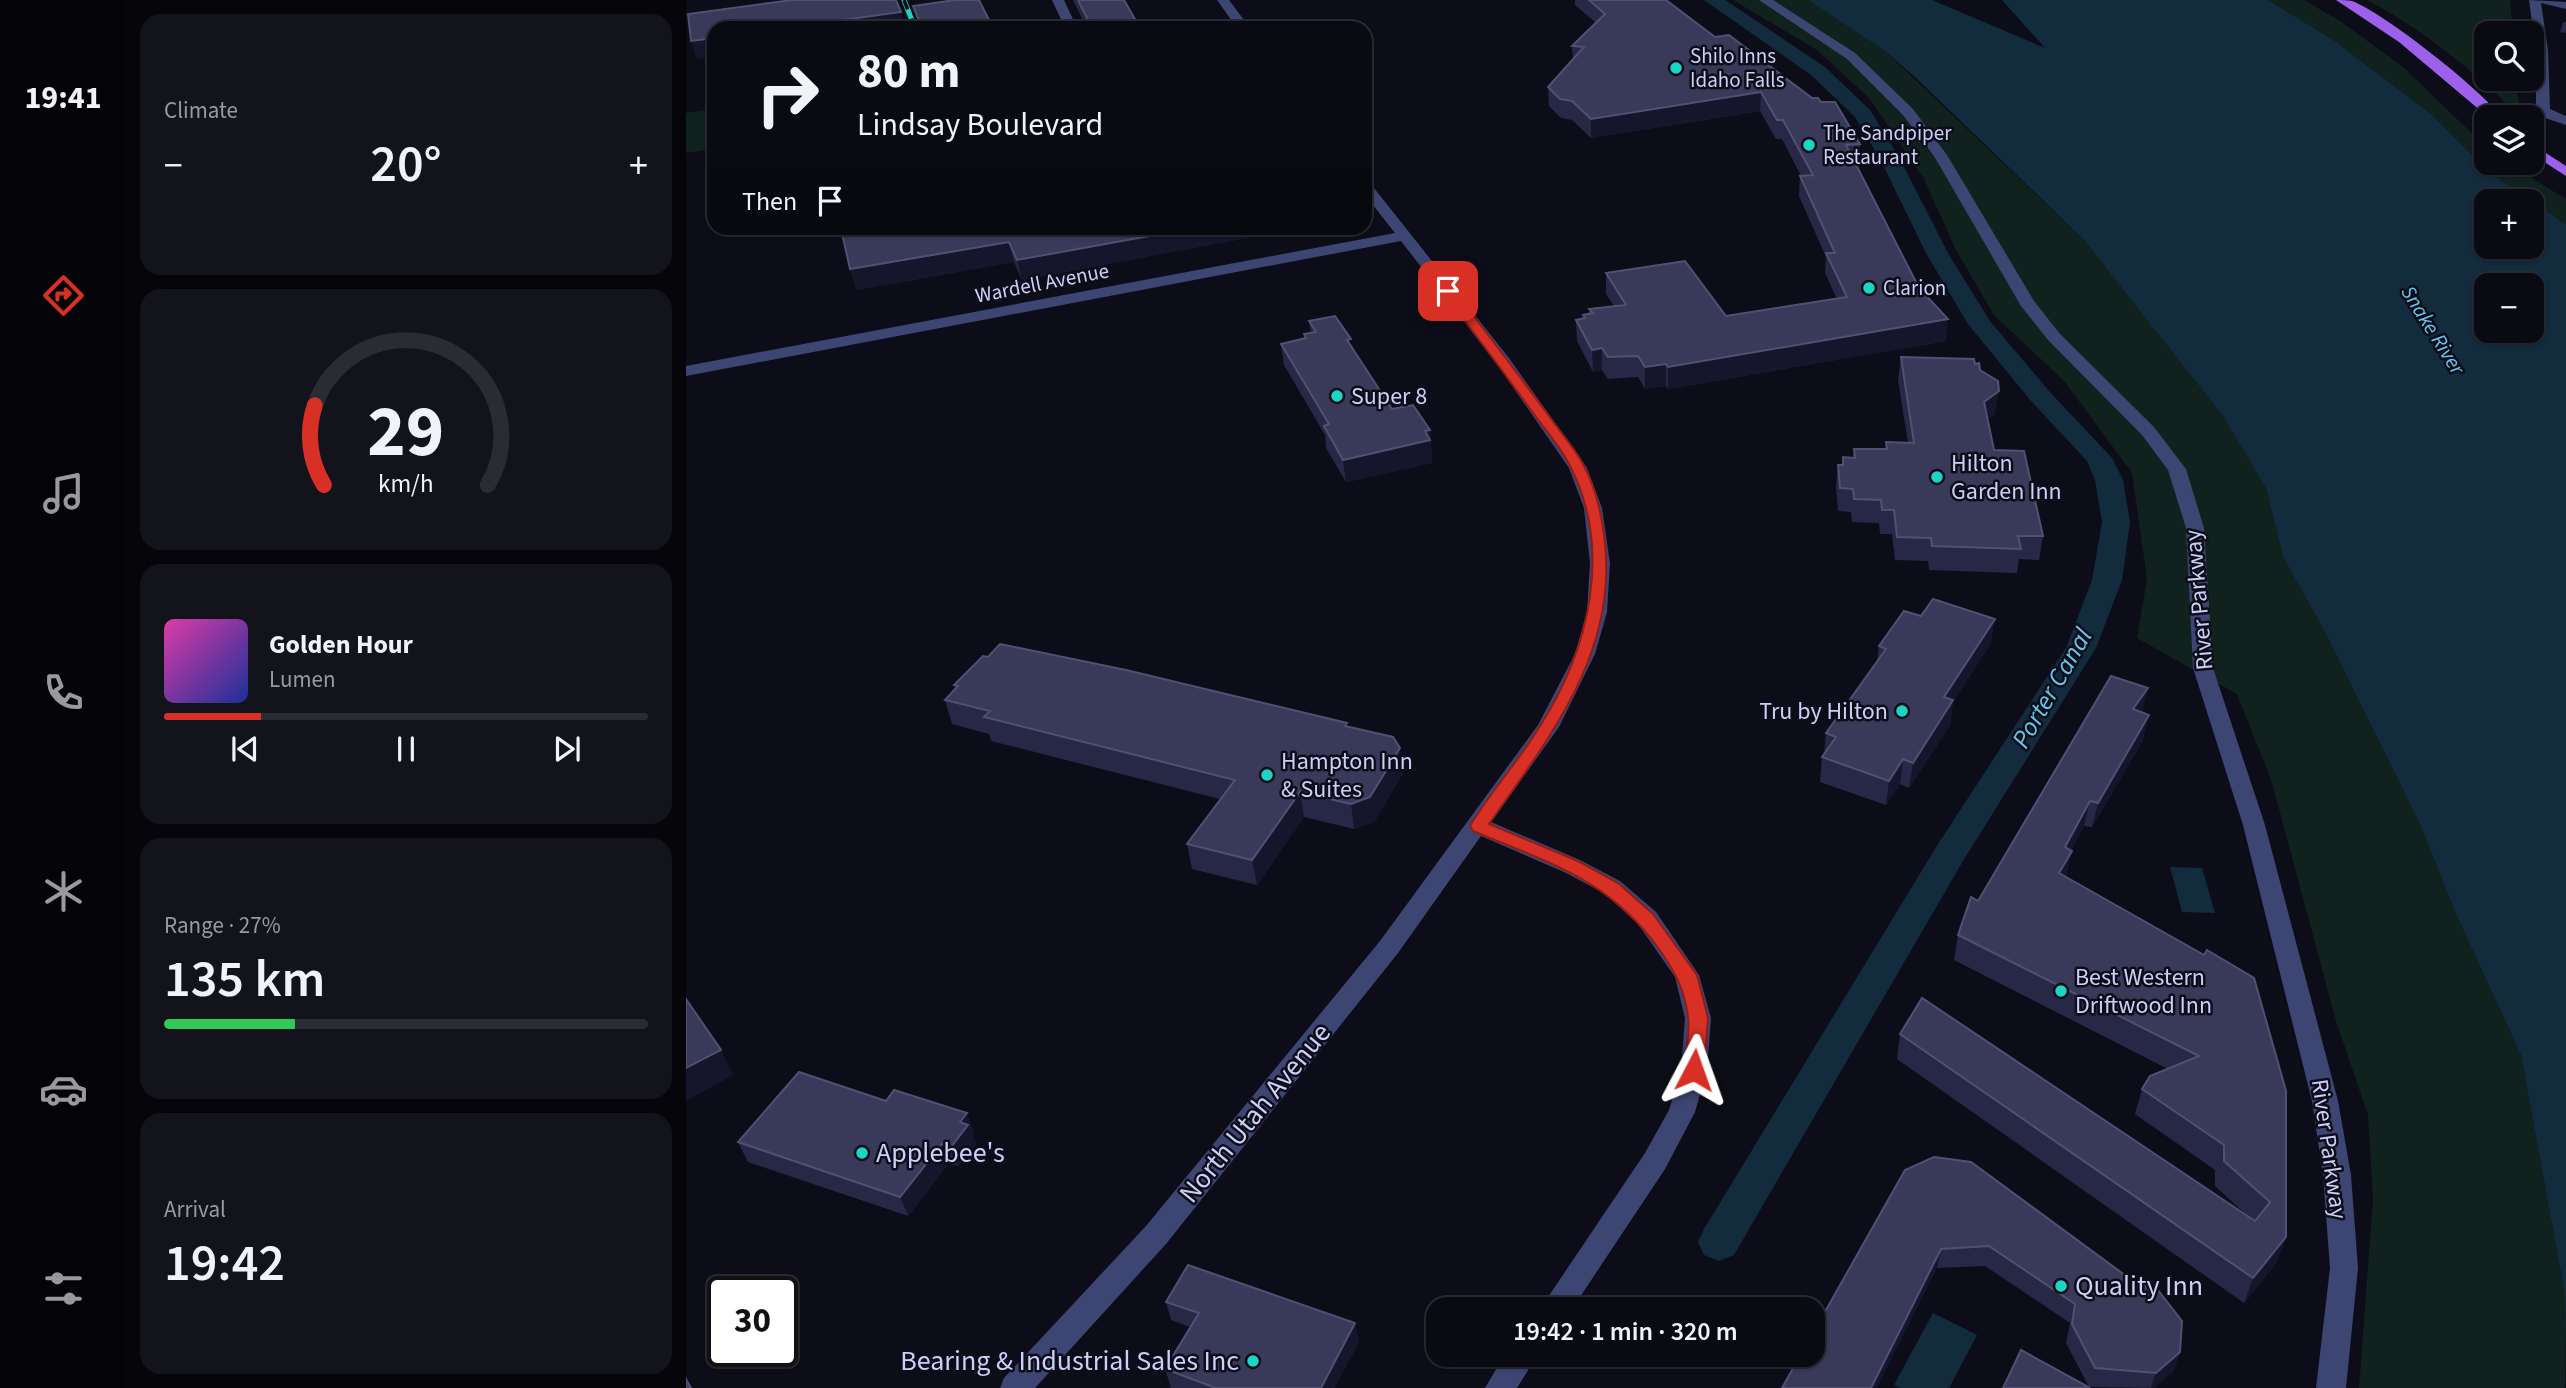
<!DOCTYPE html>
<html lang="en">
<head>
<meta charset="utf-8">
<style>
  body { margin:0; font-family:"Source Sans 3",sans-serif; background:#13131c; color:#f1f3f6; height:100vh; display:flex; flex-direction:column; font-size:26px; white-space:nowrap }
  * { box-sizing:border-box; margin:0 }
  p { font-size:23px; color:#999aa0 }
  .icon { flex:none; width:38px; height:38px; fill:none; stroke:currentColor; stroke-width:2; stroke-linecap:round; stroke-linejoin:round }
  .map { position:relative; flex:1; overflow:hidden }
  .side { display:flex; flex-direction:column; gap:14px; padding:14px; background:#06060a; width:560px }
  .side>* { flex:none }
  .hud { position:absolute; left:21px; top:21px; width:665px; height:214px; border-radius:21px; box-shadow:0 2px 5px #0004,0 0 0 2px #2a2b33; background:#0a0a13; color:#f1f3f6; overflow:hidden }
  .tools { position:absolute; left:1788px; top:21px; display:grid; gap:14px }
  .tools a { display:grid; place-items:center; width:70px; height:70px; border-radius:14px; background:#0a0a13; box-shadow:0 2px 5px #0004,0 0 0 2px #2a2b33; font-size:35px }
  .speed { position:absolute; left:21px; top:1276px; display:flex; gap:14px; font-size:35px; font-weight:700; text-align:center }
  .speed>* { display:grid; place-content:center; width:91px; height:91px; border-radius:50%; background:#0a0a13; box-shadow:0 2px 5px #0004,0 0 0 2px #2a2b33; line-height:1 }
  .speed .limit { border:4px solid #111; border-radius:10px; background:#fff; color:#111 }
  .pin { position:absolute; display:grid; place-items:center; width:60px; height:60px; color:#fff; margin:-30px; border-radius:14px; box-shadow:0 4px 10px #0006 }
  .me { position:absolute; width:77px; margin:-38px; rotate:4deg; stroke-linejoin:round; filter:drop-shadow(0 0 5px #0008) }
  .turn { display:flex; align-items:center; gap:24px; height:147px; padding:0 35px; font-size:32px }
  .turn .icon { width:91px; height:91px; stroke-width:2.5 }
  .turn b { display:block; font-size:49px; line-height:60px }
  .then { display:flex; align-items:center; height:66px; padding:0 35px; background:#0003; gap:14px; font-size:26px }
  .big { font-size:52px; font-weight:600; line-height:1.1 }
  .side .widget { flex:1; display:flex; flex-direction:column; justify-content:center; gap:10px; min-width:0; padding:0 24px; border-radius:21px; background:#13131c }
  .side .dial { align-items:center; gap:0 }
  .dial svg { height:182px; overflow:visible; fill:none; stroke:#2a2b33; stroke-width:7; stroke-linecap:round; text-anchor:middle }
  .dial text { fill:#f1f3f6; stroke:none }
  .song { display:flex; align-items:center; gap:21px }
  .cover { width:84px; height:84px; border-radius:10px; background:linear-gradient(135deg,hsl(320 70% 55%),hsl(230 70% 35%)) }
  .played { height:7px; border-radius:4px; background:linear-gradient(90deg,#d93025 20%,#2a2b33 20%) }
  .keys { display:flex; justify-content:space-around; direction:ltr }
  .heat { display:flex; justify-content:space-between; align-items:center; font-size:38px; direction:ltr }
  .charge { height:10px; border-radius:5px; background:linear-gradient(90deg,#34c759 27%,#2a2b33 0) }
  .trip { position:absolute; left:740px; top:1297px; width:399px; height:70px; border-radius:21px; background:#0a0a13; box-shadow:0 2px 5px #0004,0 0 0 2px #2a2b33; font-weight:600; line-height:70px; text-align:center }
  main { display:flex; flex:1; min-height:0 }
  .dock { display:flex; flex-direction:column; width:126px; justify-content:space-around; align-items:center; background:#040408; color:#999aa0 }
  .dock .icon { width:49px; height:49px }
  .dock .selected { color:#d93025 }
  .dock b { font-size:32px; color:#f1f3f6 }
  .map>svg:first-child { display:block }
</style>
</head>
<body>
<main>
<nav class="dock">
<b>19:41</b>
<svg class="icon selected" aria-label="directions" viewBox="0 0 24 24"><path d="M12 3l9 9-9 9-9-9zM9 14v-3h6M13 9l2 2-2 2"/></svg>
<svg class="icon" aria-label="music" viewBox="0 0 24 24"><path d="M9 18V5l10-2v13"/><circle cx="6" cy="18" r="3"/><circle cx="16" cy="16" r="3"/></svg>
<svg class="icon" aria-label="phone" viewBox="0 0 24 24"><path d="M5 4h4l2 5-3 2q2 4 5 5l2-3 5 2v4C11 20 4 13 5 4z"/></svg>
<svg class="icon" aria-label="climate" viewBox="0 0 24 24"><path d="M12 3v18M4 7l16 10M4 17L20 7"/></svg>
<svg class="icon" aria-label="car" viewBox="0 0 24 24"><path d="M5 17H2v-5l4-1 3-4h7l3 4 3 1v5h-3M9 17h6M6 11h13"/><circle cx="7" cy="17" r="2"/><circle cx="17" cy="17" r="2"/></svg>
<svg class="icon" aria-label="filters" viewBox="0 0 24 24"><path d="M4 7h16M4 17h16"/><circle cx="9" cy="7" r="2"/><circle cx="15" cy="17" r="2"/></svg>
</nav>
<section class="side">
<div class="widget"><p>Climate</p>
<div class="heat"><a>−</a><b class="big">20°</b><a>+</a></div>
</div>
<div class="widget dial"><svg viewBox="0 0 100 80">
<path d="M14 69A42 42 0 1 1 86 69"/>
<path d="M14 69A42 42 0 0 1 10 34" stroke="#d93025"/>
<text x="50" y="56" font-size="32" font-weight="700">29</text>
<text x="50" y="72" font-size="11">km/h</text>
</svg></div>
<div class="widget">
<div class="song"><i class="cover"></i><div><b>Golden Hour</b><p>Lumen</p></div></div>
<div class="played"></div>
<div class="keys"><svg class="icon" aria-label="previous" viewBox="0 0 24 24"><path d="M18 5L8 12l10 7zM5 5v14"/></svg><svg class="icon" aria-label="pause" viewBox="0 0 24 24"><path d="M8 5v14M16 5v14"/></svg><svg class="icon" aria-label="next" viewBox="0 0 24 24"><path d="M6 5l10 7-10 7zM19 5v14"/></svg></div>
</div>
<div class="widget"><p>Range · 27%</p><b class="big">135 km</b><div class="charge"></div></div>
<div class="widget"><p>Arrival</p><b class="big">19:42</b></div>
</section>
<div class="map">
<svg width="1880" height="1388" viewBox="0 0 1880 1388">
  <rect width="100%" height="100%" fill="#0d0d19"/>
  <!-- green -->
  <g fill="#11221e">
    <polygon points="1047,0 1122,0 1199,51 1398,240 1539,417 1580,488 1597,557 1639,632 1734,824 1770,914 1835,1055 1879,1295 1879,1388 1673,1388 1687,1200 1682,1115 1650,1021 1585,779 1551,694 1451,638 1461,579 1446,473 1379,382 1308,315 1270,250 1237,177 1183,98 1131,50"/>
    <polygon points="1582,0 1618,0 1654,21 1717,67 1801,148 1801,163 1821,163 1880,199 1880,224 1804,173 1746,115 1649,41"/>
    <path d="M1681,0H1824L1827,33H1801V79H1831C1833,107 1828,110 1857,121L1849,125L1846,117H1835C1784,69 1743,33 1681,0Z"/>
    <polygon points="28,109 28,149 0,153 0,113"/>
  </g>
  <!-- water -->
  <g fill="#122b3d" fill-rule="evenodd">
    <path d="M1122,0H1246L1359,48L1316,0H1582L1649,41L1746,115L1804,173L1846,201H1801V247H1846V201L1880,224V1388L1879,1295L1835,1055L1770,914L1734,824L1639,632L1597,557L1580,488L1538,417L1398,240L1230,78L1199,51ZM1801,285H1846V331H1801Z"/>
    <polygon points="1484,867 1516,868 1529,913 1496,912"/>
    <polygon points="1247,1313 1291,1335 1263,1388 1214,1388 1208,1385"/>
  </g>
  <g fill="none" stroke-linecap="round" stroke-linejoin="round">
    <!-- canal -->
    <polygon fill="#122b3d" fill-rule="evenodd" points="1018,0 1039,0 1139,67 1184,110 1214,159 1263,255 1304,321 1363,391 1426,458 1437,480 1444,522 1436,580 1410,648 1277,861 1048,1255 1033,1261 1018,1255 1012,1242 1018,1229 1252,844 1380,648 1406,580 1416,522 1409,480 1401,461 1345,401 1282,324 1241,255 1194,159 1169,117 1125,75"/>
    <!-- minor -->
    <g fill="#3d4573" fill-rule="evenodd">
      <polygon points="366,0 378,0 391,28 379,28"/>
      <polygon points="531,0 543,0 564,28 516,28 546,21"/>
      <polygon points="1073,0 1087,0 1169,53 1227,109 1261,155 1348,301 1374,334 1468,427 1500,469 1518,528 1527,668 1579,825 1652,1101 1665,1175 1672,1268 1660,1388 1630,1388 1644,1268 1637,1175 1626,1101 1557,825 1507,668 1500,528 1482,470 1456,435 1362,340 1335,306 1248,156 1217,115 1161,59"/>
      <polygon points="1843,0 1880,2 1880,9 1855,3 1862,50 1864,109 1880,116 1880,125 1856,117 1850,110 1850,50"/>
      <polygon points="679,182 684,183 823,358 901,468 916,508 924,563 921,612 909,654 873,727 805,822 894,860 934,881 970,912 1013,975 1025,1018 1021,1070 1009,1112 979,1169 886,1309 854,1309 959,1153 983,1110 995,1070 999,1018 989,977 952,924 918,893 878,872 795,836 712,953 480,1244 349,1388 314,1388 318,1378 460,1226 694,941 852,725 889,654 901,612 904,563 898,508 883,468 811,364 715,241 0,376 0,366 709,233 679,195"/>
      <polygon points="819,1354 852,1354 831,1388 799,1388"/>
    </g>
    <!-- major -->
    <g fill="#9d60eb" fill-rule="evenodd">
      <path d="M1650,0C1655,0 1661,0 1666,1C1698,13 1796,90 1815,117H1802L1713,42Z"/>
      <polygon points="1846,144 1880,166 1880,176 1846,154"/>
    </g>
    <!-- rail casing -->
    <g stroke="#1bd5c4" stroke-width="5">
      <polyline id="rail" points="218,0 229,28"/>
    </g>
    <!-- rail -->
    <use href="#rail" stroke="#0d0d19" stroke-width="3.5" stroke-dasharray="10" stroke-linecap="butt"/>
  </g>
  <!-- wall -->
  <g fill="#272845">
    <polygon points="387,0 438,0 454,28 401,28"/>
    <polygon points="889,0 980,0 1029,37 1126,98 1135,102 1174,144 1172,164 1170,164 1260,341 982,389 980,386 959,389 952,377 922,379 916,370 907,372 891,341 890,320 897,319 897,315 903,314 903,309 928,306 920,294 920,273 1040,316 1151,299 1139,273 1140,257 1113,196 1114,176 1115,176 1096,139 1090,139 1074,111 905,138 886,120 875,118 863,106 862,87 887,60 886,46 910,23 889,5"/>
    <polygon points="227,6 307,28 234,28"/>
    <polygon points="1880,21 1880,33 1874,32 1877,23"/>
    <polygon points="192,228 586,228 587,233 336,280 328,262 170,290"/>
    <polygon points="623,321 666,347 706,409 744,430 746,463 660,482 640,448 639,435 598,365 595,344 618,339 618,334 625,333"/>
    <polygon points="1215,357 1289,364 1294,370 1309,414 1301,419 1308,450 1357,536 1353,560 1333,559 1331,573 1243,570 1242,561 1209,560 1206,534 1194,534 1193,523 1166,522 1165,512 1152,511 1150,487 1152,465 1156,465 1157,457 1167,458 1168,449 1199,449 1200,442 1222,443 1212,380"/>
    <polygon points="1305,643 1267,702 1264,725 1223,788 1214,784 1200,805 1134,782 1136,757 1138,754 1140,733 1191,662 1193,646"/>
    <polygon points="268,685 661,726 717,773 688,822 668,829 618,817 571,885 506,869 501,844 534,799 305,741 303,734 266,724 259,700 269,689"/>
    <polygon points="1456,713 1457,740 1406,827 1398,826 1385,851 1380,877 1518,955 1568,978 1591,1262 1558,1303 1211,1059 1214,1034 1565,1219 1529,1186 1529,1170 1449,1114 1456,1089 1482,1069 1268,960 1272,935 1292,901"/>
    <polygon points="288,1132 286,1135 290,1144 272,1166 263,1163 222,1216 62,1162 52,1142"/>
    <polygon points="1219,1170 1494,1352 1487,1371 1468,1388 1403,1387 1380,1343 1384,1323 1299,1266 1251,1268"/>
    <polygon points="480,1302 669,1323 673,1342 648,1388 485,1388 479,1369 504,1327 485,1320"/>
  </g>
  <!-- shaded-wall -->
  <g fill="#15152c">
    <polygon points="215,12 219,28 99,28"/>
    <polygon points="28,38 28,57 11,59 5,41"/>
    <polygon points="1075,92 1074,111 905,138 905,119"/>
    <polygon points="508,228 586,228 587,233 336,280 331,260"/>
    <polygon points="323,242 328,262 170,290 164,269"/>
    <polygon points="1262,319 1260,341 982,389 982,367"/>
    <polygon points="916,348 916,370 907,372 906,350"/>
    <polygon points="980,364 980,386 959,389 959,367"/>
    <polygon points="1313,391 1309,414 1294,425 1298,402"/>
    <polygon points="744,430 746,463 660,482 657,460"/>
    <polygon points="1309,619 1305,643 1267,702 1264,725 1223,788 1227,763 1258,697"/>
    <polygon points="1462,688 1456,713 1447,709"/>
    <polygon points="1463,715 1457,740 1406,827 1412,803"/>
    <polygon points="714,748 717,773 688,822 668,829 665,804"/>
    <polygon points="1217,759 1214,784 1200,805 1203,781"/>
    <polygon points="614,792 618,817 571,885 566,860"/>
    <polygon points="1404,801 1398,826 1374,872 1379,847"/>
    <polygon points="1386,851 1380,876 1368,898 1373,873"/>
    <polygon points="35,1050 47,1075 0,1101 0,1068"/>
    <polygon points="281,1113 288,1132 286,1135 290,1144 272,1166 265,1147 274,1122"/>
    <polygon points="256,1144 263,1163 222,1216 214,1197"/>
    <polygon points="1600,1237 1591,1262 1558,1303 1567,1278"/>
    <polygon points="1255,1249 1251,1268 1191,1388 1185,1388"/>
    <polygon points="669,1323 673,1342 648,1388 635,1388"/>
    <polygon points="1494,1352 1487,1371 1468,1388 1465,1388 1470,1373"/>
  </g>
  <!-- building -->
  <g fill="#393a59" stroke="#505172" stroke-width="2">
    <polygon points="106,0 210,0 215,12 99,28 28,28 28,38 5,41 2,14"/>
    <polygon points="269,0 293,0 307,28 236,28 227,6"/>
    <polygon points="392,0 438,0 454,28 406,28"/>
    <polygon points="903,0 980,0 1029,37 1043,35 1126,98 1132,98 1135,102 1149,102 1174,144 1160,145 1233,288 1262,319 982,367 980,364 959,367 952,356 922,357 916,348 906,350 890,320 899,318 897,315 907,313 903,309 940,305 920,273 999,261 1040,316 1161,297 1140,253 1149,253 1114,176 1127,175 1097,120 1091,120 1075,92 905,119 886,101 874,99 862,87 898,47 886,46 919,14"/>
    <polygon points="192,228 508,228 331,260 323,242 164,269 156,233"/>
    <polygon points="649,316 665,339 661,340 706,409 727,405 744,430 739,431 744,440 657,460 638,426 643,424 595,344 620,338 618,334 630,332 623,321"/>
    <polygon points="1215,357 1288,359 1289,364 1293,363 1294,370 1312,381 1313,391 1298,402 1308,450 1338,451 1357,536 1332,536 1335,549 1246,546 1245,538 1211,537 1208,510 1196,510 1195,500 1168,499 1167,489 1154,488 1152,465 1157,465 1157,457 1169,458 1168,449 1201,449 1200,442 1228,443"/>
    <polygon points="1247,599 1309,619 1258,697 1267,700 1227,763 1217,759 1203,781 1136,757 1150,737 1140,733 1200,649 1193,646 1218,611 1235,616"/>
    <polygon points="314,644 440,670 661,723 659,726 707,737 714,748 684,797 665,804 614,792 566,860 501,844 549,780 298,717 304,711 259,700 272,686 268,685 297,656 302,657"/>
    <polygon points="1425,676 1462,688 1447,709 1463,715 1412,803 1404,801 1379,847 1386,851 1373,873 1518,955 1521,950 1568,978 1600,1091 1600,1237 1567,1278 1214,1034 1236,998 1569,1221 1584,1202 1538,1161 1538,1145 1456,1089 1464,1076 1513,1056 1272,935 1285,897 1292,901"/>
    <polygon points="0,999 35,1050 0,1068"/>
    <polygon points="113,1072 200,1101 208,1090 281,1113 274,1122 282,1125 265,1147 256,1144 214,1197 52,1142"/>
    <polygon points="1248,1157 1285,1162 1451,1284 1471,1289 1496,1321 1494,1352 1470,1373 1409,1368 1386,1324 1389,1304 1303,1246 1255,1249 1185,1388 1096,1388 1115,1354 1127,1354 1127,1333 1219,1170"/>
    <polygon points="502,1265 669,1323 635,1388 530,1388 479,1369 513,1313 480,1302"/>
    <polygon points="1335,1350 1404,1388 1317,1388"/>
    <polygon points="0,1379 5,1388 0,1388"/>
  </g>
  <!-- route -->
  <path fill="#d93025" stroke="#8d1f18" stroke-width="2" d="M758,288H766C799,330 831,373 863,416C874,432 888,447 897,464C909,486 915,511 918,535C934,650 865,735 803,824L892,861L932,883L967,914L1011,975L1022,1018L1018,1070L1015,1076L1008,1078L1001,1076L998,1070C1000,1053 1004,1033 1002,1017C999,990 988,970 973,949C923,879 863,863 787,831L784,826C805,791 833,761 854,726C903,649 928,549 883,464C875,448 861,432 850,417C820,375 789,334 758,293Z"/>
  <!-- markers -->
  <g fill="#1bd5c4" stroke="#0d0d19" stroke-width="2.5">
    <circle cx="990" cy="68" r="7"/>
    <circle cx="1123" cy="145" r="7"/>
    <circle cx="1183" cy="288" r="7"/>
    <circle cx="651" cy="396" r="7"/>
    <circle cx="1251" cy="477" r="7"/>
    <circle cx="1216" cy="711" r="7"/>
    <circle cx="581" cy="775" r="7"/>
    <circle cx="1375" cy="991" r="7"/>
    <circle cx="176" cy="1153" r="7"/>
    <circle cx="1375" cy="1286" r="7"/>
    <circle cx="567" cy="1361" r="7"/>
  </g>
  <g text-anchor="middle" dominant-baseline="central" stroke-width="5" stroke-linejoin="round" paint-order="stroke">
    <!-- far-poi labels -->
    <g font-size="21" fill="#cccff8" stroke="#0d0d19" text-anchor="start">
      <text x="1004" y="56">Shilo Inns<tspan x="1004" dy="24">Idaho Falls</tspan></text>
      <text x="1137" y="133">The Sandpiper<tspan x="1137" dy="24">Restaurant</tspan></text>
      <text x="1197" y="288">Clarion</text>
    </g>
    <!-- far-street labels -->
    <g font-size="21" fill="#cccff8" stroke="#0d0d19">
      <text transform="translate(356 283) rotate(-11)">Wardell Avenue</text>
    </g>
    <!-- far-water labels -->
    <g font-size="21" font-style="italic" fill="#66c7ec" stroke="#0d0d19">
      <text transform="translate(1747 330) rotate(58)">Snake River</text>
    </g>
    <!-- poi labels -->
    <g font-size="24" fill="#cccff8" stroke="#0d0d19" text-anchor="start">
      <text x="665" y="396">Super 8</text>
      <text x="1265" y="463">Hilton<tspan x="1265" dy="28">Garden Inn</tspan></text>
      <text x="1202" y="711" text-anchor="end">Tru by Hilton</text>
      <text x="595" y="761">Hampton Inn<tspan x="595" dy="28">&amp; Suites</tspan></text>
      <text x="1389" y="977">Best Western<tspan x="1389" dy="28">Driftwood Inn</tspan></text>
    </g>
    <!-- street labels -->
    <g font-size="24" fill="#cccff8" stroke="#0d0d19">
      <text transform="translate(1513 600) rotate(-95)">River Parkway</text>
      <text transform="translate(1643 1149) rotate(82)">River Parkway</text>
    </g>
    <!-- water labels -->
    <g font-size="26" font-style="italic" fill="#66c7ec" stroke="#0d0d19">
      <text transform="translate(1366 688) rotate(-60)">Porter Canal</text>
    </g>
    <!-- near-street labels -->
    <g font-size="28" fill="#cccff8" stroke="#0d0d19">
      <text transform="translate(569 1113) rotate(-51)">North Utah Avenue</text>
    </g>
    <!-- near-poi labels -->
    <g font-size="28" fill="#cccff8" stroke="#0d0d19" text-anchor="start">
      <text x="190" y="1153">Applebee's</text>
      <text x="1389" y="1286">Quality Inn</text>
      <text x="553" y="1361" text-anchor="end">Bearing &amp; Industrial Sales Inc</text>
    </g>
  </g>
</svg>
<div class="tools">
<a><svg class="icon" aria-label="search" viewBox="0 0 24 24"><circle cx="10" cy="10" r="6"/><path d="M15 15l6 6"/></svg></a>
<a><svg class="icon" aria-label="layers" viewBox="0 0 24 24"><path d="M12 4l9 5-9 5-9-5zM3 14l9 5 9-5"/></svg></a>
<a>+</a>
<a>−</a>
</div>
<div class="speed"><div class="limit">30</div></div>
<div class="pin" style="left:762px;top:291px;background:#d93025"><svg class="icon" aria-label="arrive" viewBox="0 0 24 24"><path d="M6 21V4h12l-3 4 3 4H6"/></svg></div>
<svg class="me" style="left:1008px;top:1070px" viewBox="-20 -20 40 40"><path d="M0-17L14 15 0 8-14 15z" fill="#d93025" stroke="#fff" stroke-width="4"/></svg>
<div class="trip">19:42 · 1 min · 320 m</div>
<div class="hud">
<div class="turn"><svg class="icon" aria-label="right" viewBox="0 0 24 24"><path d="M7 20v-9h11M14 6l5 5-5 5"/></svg><div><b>80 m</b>Lindsay Boulevard</div></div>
<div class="then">Then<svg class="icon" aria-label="arrive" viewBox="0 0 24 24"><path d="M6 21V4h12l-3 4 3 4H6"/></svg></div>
</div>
</div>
</main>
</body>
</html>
